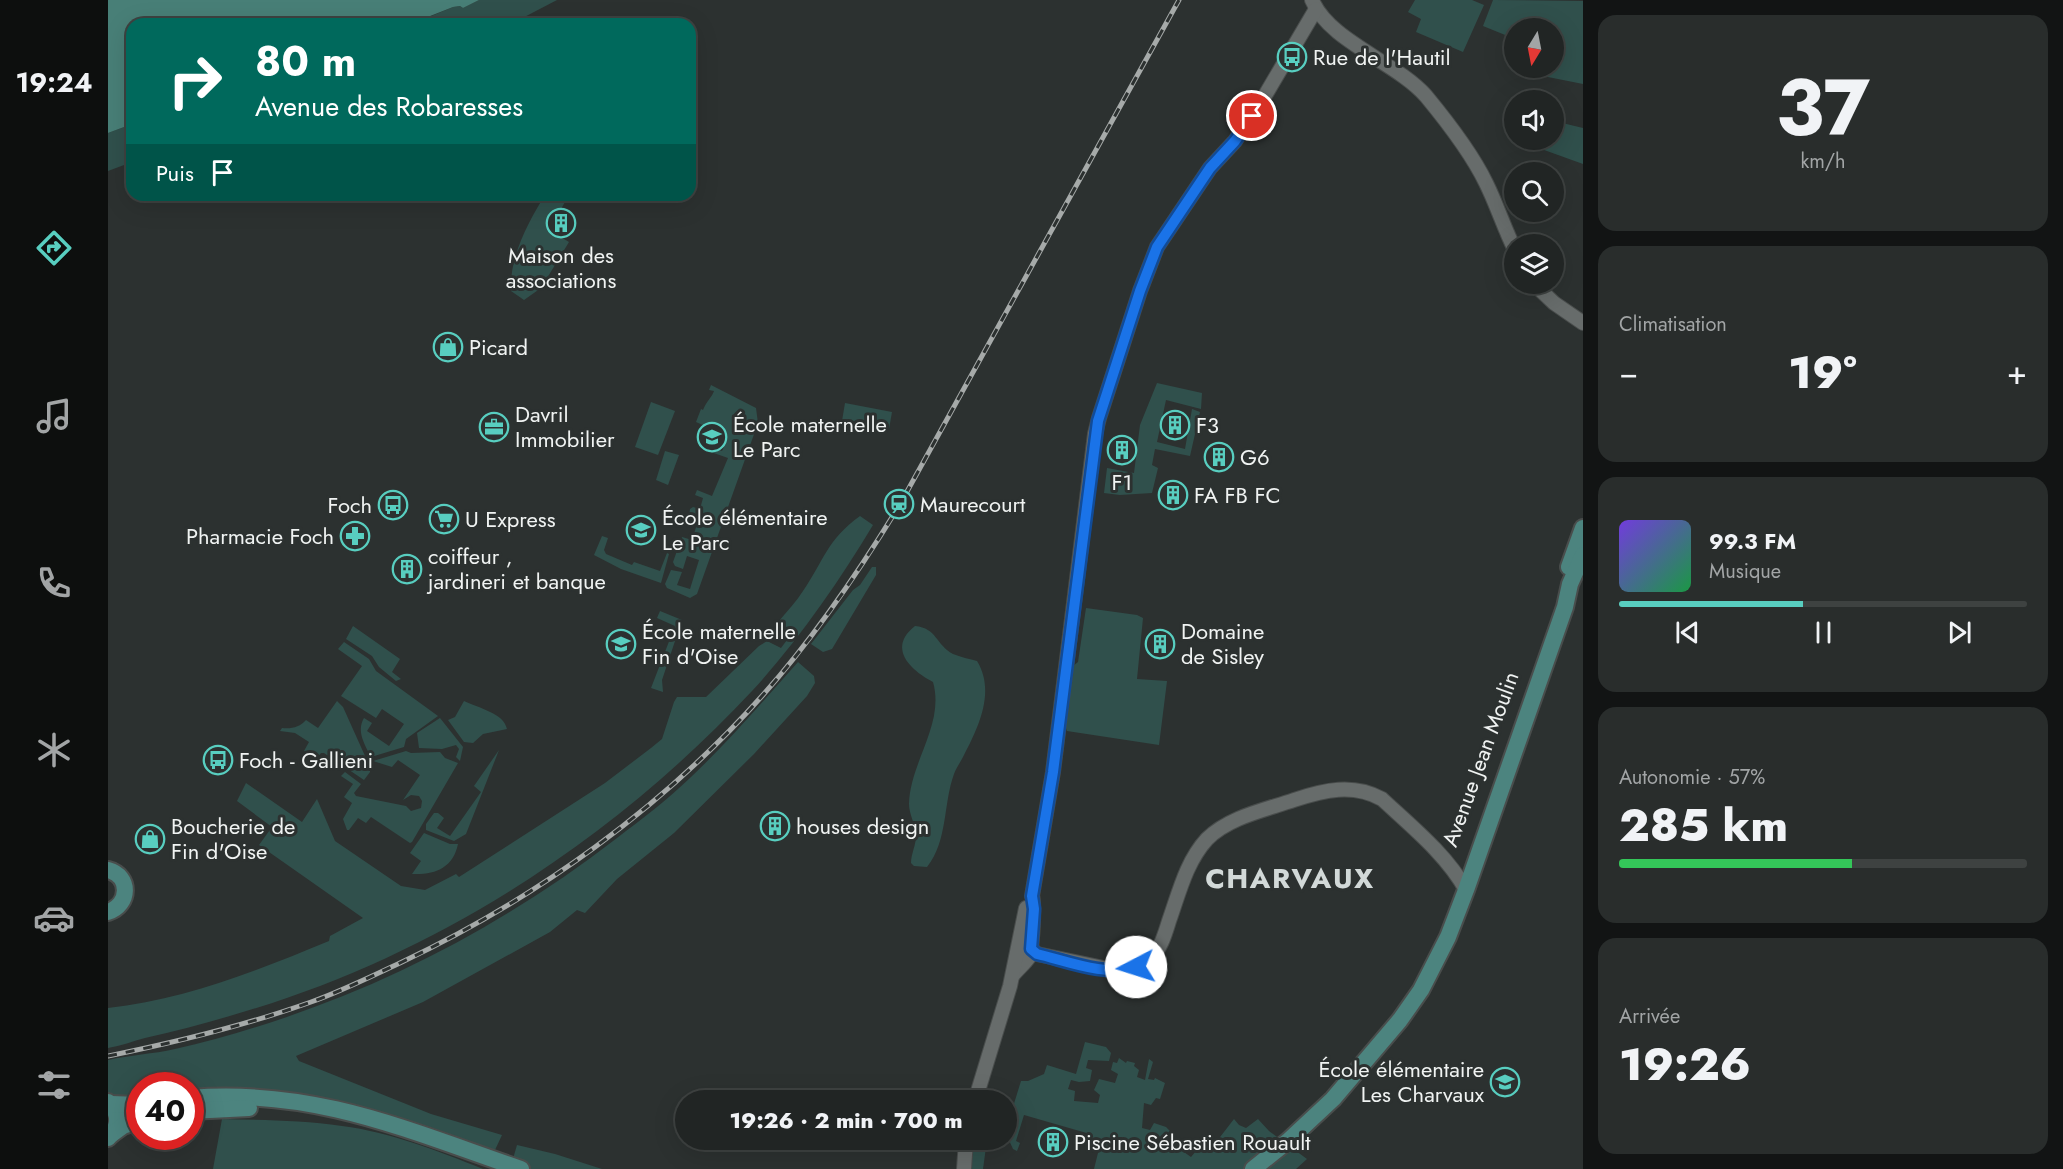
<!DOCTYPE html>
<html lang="fr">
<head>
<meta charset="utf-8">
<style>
  body { margin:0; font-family:Jost,sans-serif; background:#292d2c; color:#f1f3f6; height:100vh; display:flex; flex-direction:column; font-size:22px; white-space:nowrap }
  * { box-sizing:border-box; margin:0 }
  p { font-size:20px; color:#a2a5a6 }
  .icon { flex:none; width:33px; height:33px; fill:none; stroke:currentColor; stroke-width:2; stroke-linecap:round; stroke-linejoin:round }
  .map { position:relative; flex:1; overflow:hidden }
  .drawer { display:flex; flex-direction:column; gap:15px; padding:15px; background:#121414; width:480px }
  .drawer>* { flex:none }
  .top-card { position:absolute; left:18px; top:18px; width:570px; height:183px; border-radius:18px; box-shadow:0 6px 24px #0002,0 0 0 2px #3e4241; background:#00695c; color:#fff; overflow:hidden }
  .needle { width:39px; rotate:190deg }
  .tools { position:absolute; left:1396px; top:18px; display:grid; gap:12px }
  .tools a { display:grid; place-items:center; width:60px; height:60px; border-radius:50%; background:#212524; box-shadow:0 6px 24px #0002,0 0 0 2px #3e4241; font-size:30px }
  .speed { position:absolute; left:18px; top:1072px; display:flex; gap:12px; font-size:30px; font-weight:700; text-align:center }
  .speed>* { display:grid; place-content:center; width:78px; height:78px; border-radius:50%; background:#212524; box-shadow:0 6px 24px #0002,0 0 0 2px #3e4241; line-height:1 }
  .speed .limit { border:9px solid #d22; background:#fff; color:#111 }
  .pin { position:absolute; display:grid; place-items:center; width:51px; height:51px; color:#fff; margin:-26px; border:3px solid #fff; border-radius:50%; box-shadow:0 2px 6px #0007 }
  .me { position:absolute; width:66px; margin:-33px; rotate:265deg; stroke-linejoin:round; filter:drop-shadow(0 0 4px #0008) }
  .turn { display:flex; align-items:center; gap:21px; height:126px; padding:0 30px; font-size:27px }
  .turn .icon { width:78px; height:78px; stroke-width:2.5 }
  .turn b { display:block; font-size:42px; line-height:51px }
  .then { display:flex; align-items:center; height:57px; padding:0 30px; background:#0003; gap:12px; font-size:22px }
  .big { font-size:45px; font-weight:800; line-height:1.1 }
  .drawer .widget { flex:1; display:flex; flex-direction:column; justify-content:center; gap:9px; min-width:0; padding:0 21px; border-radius:18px; background:#292d2c }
  .drawer .dial { align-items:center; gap:0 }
  .dial b { font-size:78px; line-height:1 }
  .song { display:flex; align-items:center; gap:18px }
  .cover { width:72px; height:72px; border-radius:9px; background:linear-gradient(135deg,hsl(260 70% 55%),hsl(140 70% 35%)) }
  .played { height:6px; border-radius:3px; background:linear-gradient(90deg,#58cec0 45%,#3e4241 45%) }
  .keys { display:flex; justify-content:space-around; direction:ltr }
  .heat { display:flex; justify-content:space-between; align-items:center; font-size:33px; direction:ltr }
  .charge { height:9px; border-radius:4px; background:linear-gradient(90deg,#34c759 57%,#3e4241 0) }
  .trip { position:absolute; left:567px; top:1090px; width:342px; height:60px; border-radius:30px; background:#212524; box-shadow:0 6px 24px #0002,0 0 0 2px #3e4241; font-weight:800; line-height:60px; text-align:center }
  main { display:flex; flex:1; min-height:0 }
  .dock { display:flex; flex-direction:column; width:108px; justify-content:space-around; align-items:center; background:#0d0f0e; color:#a2a5a6 }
  .dock .icon { width:42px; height:42px }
  .dock .on { color:#58cec0 }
  .dock b { font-size:27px; color:#f1f3f6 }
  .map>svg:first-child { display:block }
</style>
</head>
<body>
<main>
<nav class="dock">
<b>19:24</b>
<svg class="icon on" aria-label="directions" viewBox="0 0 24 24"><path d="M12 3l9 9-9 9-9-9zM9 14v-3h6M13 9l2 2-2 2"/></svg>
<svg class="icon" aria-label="music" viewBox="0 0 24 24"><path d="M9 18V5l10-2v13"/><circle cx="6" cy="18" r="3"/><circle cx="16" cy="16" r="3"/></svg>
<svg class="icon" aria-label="phone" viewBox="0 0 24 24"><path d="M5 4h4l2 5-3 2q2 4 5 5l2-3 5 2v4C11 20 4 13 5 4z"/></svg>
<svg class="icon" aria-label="climate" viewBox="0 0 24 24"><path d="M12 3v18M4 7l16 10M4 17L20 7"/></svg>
<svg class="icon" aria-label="car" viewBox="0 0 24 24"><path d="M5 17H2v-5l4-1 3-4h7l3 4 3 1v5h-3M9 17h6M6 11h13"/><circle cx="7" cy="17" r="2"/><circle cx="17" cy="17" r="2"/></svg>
<svg class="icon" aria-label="filters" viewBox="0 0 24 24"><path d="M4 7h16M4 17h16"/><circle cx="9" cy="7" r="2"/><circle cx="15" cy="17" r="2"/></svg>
</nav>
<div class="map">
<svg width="1475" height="1169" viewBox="0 0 1475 1169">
  <rect width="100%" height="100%" fill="#2c3130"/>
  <!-- green -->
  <g fill="#30504c">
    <polygon points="371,0 449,0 403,24 304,24 345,7 352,6 355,8"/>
    <polygon points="1307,0 1364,0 1376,5 1355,52 1308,32 1313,19 1300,12"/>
    <polygon points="1385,0 1475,1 1475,84 1425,74 1422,68 1446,68 1446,28 1407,28 1407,39 1375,26"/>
    <polygon points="1446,121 1475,128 1475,164 1408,140 1446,140"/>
    <polygon points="24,124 24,162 0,171 0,133"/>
    <path d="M437,195H461L441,230L461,242L433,288L416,300L403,291C401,258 420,222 437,195Z"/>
    <polygon points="1049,383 1094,393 1093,409 1058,400 1049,442 1077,449 1084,409 1092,412 1082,456 1047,449 1044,465 1050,468 1044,493 1012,495 996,493 999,468 1026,473 1032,425"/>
    <path d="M603,385L648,408L650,423L589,594L582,598L559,588L557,584L563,570L574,572L569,585L582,589L591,560L579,556L575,569L567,566L565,562L574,537L584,540L590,521L581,517L582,509L585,507L592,509L595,498L587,495L589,490L604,496L620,458L597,450L599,445L614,451L618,443L606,438L608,431L588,422L593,409L595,410C598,402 604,397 606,391L601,390Z"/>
    <polygon points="543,402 567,411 550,455 527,447"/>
    <polygon points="737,403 784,412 781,429 734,421"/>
    <polygon points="557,451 571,455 560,485 548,480"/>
    <path d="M752,516L765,525C730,583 690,641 644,691C503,842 324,958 125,1015C96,1024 67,1031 37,1038C25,1041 13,1046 0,1048V1008C76,1000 151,970 221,941L222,936L255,918L151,845L164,827L129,801L138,783L194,822L209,799L227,841L293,886L317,890L348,874L351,877L497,783L543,748L554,739L566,702L569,697H598L651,646L659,641L673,648L685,632L671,627V621C679,611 688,602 695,591C717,559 718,541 752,516Z"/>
    <polygon points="494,536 500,538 496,550 498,554 524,565 526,562 552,571 559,553 561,554 553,583 513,569 486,555"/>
    <polygon points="764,567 768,567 768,575 724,649 715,652 703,644 745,590 752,585"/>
    <polygon points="978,608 1029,615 1035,618 1029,679 1059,681 1051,745 959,731 956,722 965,666 970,662"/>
    <polygon points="552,611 574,620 554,680 555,692 543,688 567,626 549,618"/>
    <polygon points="245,626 292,659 284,672 293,679 288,681 271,667 264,656 238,639"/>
    <path d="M807,626C829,628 828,645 845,654C852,657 862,659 869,661C888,692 870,728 855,757C852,763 848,768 846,774C835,804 840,841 819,867L806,866L803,863C803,854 808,845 808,836C808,825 801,815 801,804C802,762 837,724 825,682C802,670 779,648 807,626Z"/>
    <path d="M236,642L261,659L268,671L330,716L298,739L296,747L263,757C257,745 248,731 256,718L264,723L259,731L281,746L296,724L274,709L268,718L233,696L254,666L230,649Z"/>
    <path d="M690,662L706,676L707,683L699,696L646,754L566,833L509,879L477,913L469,910L442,932L315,1002L188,1056L191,1061L323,1114L394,1135L387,1150C323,1127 260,1104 193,1094C156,1088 119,1090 83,1091L82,1086H32L31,1099L0,1095V1060C22,1055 45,1054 67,1049C103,1041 140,1030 176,1018C297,977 408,916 509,838C534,819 559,800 582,778C620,742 655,701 690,662Z"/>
    <path d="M229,701L235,707L262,767V772L256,780L216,753H213L208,759L196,751L201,742L187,733L172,731L174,728C184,729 192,727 198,720L210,728Z"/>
    <path d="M356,701C370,708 396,713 399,729L375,734L365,743L356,742L340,720L347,717Z"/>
    <polygon points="332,718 355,747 352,761 348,757 351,749 348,745 334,749 311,748 309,733"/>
    <polygon points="391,750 358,834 346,841 318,830 318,824 326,813 330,813 336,818 329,828 342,836 373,792 366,786"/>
    <polygon points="298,751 303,753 332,752 337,758 350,763 304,842 302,843 263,817 258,823 250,818 241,830 239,830 235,819 244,803 236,797 245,784 233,776 237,772 253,784 246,793 248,796 298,806 303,811 313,808 314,801 311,796 303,795 295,800 312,775 290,760 284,767 265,761"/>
    <path d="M316,833L342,844H350C345,868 327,875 304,874L313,861L302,853Z"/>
    <polygon points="977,1042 998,1047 1003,1053 1001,1061 980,1060 978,1068 984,1070 982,1081 971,1082 963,1080 960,1089 967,1091 966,1101 990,1103 992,1095 986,1090 991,1079 1007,1083 1010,1074 1003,1070 1005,1062 1009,1063 1011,1058 1018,1063 1019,1061 1027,1063 1026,1066 1031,1070 1029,1077 1037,1080 1041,1059 1045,1062 1040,1079 1046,1080 1047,1078 1057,1083 1052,1099 1048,1098 1043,1105 1036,1103 1034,1128 1042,1130 1046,1123 1058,1127 1067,1136 1062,1145 1069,1150 1072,1146 1073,1150 1083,1157 1100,1137 1109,1141 1126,1119 1131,1125 1138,1128 1150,1119 1161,1131 1199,1159 1188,1169 986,1169 991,1149 979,1145 982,1134 916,1115 908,1141 912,1143 909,1151 905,1149 900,1138 908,1112 904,1110 913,1081 920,1081 936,1074 939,1065 968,1074"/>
    <path d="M114,1119C154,1120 194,1120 234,1126C282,1132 330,1151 375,1169H105Z"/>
    <polygon points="867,1140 879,1140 875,1169 862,1169"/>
    <polygon points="409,1145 447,1154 494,1169 402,1169"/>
  </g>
  <!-- water -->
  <polygon fill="#487f77" points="0,0 371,0 355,8 352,6 345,7 302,24 24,24 24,124 0,133"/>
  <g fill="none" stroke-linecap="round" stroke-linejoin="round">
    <!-- tertiary casing -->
    <g stroke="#494d4c" stroke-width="16">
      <g id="tertiary">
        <path d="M1204,0C1221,41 1288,62 1318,96C1337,119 1365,156 1378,183C1389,205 1396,228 1407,250"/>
        <polyline points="1426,284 1446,303 1475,323"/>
        <path d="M911,947L923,949L929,954L1005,970C1018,971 1033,968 1043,958C1053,948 1057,934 1061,921C1071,893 1078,862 1099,839C1121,817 1157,810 1186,800C1216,790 1245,783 1274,799C1303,826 1339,855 1358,890"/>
        <path d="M905,975C910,969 917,963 921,957C924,951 927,903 924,896L945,772L987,434L991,418L1032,291L1049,247L1102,168L1127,141L1152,104L1208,9"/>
        <polyline points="867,1101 902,986 918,908"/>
        <polyline points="856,1169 858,1140"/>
      </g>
    </g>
    <!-- secondary casing -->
    <g stroke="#494d4c" stroke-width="20">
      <g id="secondary">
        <polyline points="1461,567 1475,528"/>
        <path d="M0,870C23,876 22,905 0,912"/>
        <path d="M82,1098C207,1088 299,1130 413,1169"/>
        <path d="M0,1102C12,1113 12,1127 0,1138"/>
        <polyline points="3,1104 32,1105"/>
        <polyline points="82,1111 141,1108"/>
        <polyline points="4,1134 15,1126 32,1120"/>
        <polyline points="1145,1169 1180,1141 1225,1099 1292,1020 1313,990 1340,937 1358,890 1457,607 1462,584 1475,555"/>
      </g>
    </g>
    <!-- tertiary -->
    <use href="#tertiary" stroke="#676c6b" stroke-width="14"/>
    <!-- secondary -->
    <use href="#secondary" stroke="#4c847f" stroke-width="16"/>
    <!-- rail casing -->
    <g stroke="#a6aaa9" stroke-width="5">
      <path id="rail" d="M0,1056C69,1042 136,1026 203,1002C234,991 264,976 294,962C429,898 554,808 654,696C706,638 750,573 791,506L1071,0"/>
    </g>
    <!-- rail -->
    <use href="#rail" stroke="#2c3130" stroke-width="3" stroke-dasharray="9" stroke-linecap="butt"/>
  </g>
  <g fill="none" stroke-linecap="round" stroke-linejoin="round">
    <!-- route casing -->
    <g stroke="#114b97" stroke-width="15">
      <path id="route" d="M1028,967C997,977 959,961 929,954L923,949L926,909L924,896L945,772L990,421L1032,291L1049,247L1102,168L1127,141L1144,116"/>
    </g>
    <!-- route -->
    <use href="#route" stroke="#1a73e8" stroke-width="10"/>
  </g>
  <!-- icons -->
  <defs>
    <g id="bus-ring" transform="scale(1.5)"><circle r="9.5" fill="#2c3130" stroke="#58cec0" stroke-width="1.5"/><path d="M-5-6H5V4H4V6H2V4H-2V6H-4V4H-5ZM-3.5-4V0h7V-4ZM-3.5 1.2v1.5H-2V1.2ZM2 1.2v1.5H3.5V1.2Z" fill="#58cec0"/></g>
    <g id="building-ring" transform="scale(1.5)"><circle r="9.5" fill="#2c3130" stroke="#58cec0" stroke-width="1.5"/><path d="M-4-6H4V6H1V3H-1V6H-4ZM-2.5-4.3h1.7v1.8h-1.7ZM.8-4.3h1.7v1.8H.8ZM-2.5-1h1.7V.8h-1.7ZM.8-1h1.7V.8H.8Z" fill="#58cec0"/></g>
    <g id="shop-ring" transform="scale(1.5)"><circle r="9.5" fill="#2c3130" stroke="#58cec0" stroke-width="1.5"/><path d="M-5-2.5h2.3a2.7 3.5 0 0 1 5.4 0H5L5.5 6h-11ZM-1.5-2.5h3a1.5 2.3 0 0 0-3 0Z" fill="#58cec0"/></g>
    <g id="office-ring" transform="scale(1.5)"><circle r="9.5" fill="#2c3130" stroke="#58cec0" stroke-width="1.5"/><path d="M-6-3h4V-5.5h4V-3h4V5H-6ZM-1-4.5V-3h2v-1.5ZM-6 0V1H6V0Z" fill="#58cec0"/></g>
    <g id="school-ring" transform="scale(1.5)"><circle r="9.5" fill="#2c3130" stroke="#58cec0" stroke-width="1.5"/><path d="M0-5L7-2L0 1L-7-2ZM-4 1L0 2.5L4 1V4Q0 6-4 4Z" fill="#58cec0"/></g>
    <g id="station-ring" transform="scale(1.5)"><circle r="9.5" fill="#2c3130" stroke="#58cec0" stroke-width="1.5"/><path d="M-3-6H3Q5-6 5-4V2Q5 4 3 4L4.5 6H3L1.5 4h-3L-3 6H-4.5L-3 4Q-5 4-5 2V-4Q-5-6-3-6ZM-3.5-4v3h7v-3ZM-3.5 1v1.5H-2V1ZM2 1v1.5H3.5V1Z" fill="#58cec0"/></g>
    <g id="supermarket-ring" transform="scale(1.5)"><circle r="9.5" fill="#2c3130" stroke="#58cec0" stroke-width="1.5"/><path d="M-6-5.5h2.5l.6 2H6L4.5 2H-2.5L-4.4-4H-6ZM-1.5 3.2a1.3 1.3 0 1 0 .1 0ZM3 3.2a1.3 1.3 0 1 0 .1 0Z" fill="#58cec0"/></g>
    <g id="pharmacy-ring" transform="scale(1.5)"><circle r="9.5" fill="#2c3130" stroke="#58cec0" stroke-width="1.5"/><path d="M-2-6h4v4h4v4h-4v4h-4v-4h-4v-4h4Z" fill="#58cec0"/></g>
  </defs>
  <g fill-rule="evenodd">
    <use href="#bus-ring" x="1184" y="57"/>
    <use href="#building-ring" x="453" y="223"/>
    <use href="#shop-ring" x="340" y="347"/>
    <use href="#building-ring" x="1067" y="425"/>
    <use href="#office-ring" x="386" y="427"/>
    <use href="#school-ring" x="604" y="437"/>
    <use href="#building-ring" x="1014" y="450"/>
    <use href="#building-ring" x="1111" y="457"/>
    <use href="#building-ring" x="1065" y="495"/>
    <use href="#station-ring" x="791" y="504"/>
    <use href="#bus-ring" x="285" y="505"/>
    <use href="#supermarket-ring" x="336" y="519"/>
    <use href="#school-ring" x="533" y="530"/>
    <use href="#pharmacy-ring" x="247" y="536"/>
    <use href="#building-ring" x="299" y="569"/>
    <use href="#school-ring" x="513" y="644"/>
    <use href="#building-ring" x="1052" y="644"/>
    <use href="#bus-ring" x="110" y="760"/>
    <use href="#building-ring" x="667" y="826"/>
    <use href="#shop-ring" x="42" y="839"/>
    <use href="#school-ring" x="1397" y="1082"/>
    <use href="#building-ring" x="945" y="1142"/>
  </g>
  <g text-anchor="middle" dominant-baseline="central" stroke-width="6" stroke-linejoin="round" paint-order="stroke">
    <!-- poi labels -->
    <g font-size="22" fill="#f0f3f2" stroke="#2c3130" text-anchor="start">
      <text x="1205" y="57">Rue de l'Hautil</text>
      <text x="453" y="255" text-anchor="middle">Maison des<tspan x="453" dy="25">associations</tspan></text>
      <text x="361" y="347">Picard</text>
      <text x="407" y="414">Davril<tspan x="407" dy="25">Immobilier</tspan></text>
      <text x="625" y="424">École maternelle<tspan x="625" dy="25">Le Parc</tspan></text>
      <text x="1088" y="425">F3</text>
      <text x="1132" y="457">G6</text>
      <text x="1014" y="482" text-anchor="middle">F1</text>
      <text x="1086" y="495">FA FB FC</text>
      <text x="812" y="504">Maurecourt</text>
      <text x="264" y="505" text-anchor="end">Foch</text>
      <text x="554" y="517">École élémentaire<tspan x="554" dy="25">Le Parc</tspan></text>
      <text x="357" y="519">U Express</text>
      <text x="226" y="536" text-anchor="end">Pharmacie Foch</text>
      <text x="320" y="556">coiffeur ,<tspan x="320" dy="25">jardineri et banque</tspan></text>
      <text x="534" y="631">École maternelle<tspan x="534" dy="25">Fin d'Oise</tspan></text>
      <text x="1073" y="631">Domaine<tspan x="1073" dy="25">de Sisley</tspan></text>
      <text x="131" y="760">Foch - Gallieni</text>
      <text x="63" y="826">Boucherie de<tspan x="63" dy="25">Fin d'Oise</tspan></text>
      <text x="688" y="826">houses design</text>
      <text x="1376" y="1069" text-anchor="end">École élémentaire<tspan x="1376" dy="25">Les Charvaux</tspan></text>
      <text x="966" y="1142">Piscine Sébastien Rouault</text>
    </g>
    <!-- street labels -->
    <g font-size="22" fill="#f0f3f2" stroke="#2c3130">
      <text transform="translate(1372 759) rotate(-70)">Avenue Jean Moulin</text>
    </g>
    <!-- district labels -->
    <g font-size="28" font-weight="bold" letter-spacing="1.5" fill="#d2d9d8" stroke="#2c3130">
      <text x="1182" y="878">CHARVAUX</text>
    </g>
  </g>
</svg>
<div class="tools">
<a><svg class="needle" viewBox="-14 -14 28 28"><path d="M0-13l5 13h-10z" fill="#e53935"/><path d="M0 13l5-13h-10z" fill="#a2a5a6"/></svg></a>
<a><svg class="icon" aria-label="sound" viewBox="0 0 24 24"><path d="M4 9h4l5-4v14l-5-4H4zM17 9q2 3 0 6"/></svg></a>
<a><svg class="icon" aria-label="search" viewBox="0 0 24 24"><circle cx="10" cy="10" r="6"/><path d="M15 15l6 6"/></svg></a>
<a><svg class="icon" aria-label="layers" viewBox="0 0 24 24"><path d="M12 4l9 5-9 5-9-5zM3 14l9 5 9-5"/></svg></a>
</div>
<div class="speed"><div class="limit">40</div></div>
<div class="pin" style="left:1144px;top:116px;background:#d93025"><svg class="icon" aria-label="arrive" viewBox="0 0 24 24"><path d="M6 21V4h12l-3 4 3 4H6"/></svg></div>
<svg class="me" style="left:1028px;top:967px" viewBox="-20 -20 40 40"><circle r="19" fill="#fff"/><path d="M0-13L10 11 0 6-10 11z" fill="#1a73e8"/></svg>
<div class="trip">19:26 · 2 min · 700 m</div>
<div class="top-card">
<div class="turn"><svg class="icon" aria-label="right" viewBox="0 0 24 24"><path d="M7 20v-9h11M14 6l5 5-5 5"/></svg><div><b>80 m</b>Avenue des Robaresses</div></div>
<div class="then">Puis<svg class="icon" aria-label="arrive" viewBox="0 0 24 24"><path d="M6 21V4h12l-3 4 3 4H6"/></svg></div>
</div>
</div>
<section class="drawer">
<div class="widget dial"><b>37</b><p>km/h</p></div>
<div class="widget"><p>Climatisation</p>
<div class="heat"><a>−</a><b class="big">19°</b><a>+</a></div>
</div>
<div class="widget">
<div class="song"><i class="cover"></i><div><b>99.3 FM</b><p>Musique</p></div></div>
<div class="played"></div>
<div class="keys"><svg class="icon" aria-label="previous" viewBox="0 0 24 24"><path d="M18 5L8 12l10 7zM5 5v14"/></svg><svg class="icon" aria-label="pause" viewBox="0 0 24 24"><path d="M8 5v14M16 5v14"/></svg><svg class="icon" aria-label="next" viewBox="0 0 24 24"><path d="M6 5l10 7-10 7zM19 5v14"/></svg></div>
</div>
<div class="widget"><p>Autonomie · 57%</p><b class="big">285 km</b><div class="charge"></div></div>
<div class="widget"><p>Arrivée</p><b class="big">19:26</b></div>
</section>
</main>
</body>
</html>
